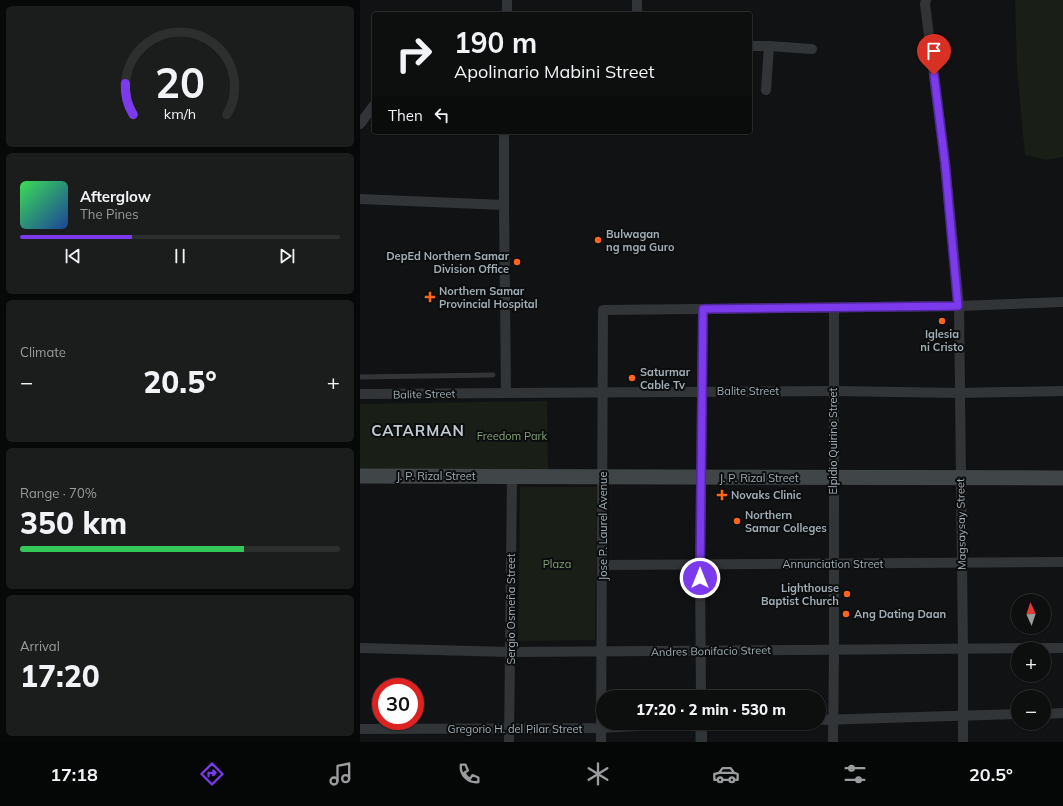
<!DOCTYPE html>
<html lang="en">
<head>
<meta charset="utf-8">
<style>
  body { margin:0; font-family:Mulish,sans-serif; background:#1b1c1c; color:#f1f3f6; height:100vh; display:flex; flex-direction:column; font-size:15px; white-space:nowrap }
  * { box-sizing:border-box; margin:0 }
  p { font-size:13px; color:#9a9c9e }
  .icon { flex:none; width:22px; height:22px; fill:none; stroke:currentColor; stroke-width:2; stroke-linecap:round; stroke-linejoin:round }
  .map { position:relative; flex:1; overflow:hidden }
  .details { display:flex; flex-direction:column; gap:6px; padding:6px; background:#070808; width:360px }
  .details>* { flex:none }
  .banner { position:absolute; left:12px; top:12px; width:380px; height:122px; border-radius:4px; box-shadow:0 1px 3px #0004,0 0 0 1px #2d2e2e; background:#0d0e0e; color:#f1f3f6; overflow:hidden }
  .needle { width:26px; rotate:357deg }
  .tools { position:absolute; left:651px; top:594px; display:grid; gap:8px }
  .tools a { display:grid; place-items:center; width:40px; height:40px; border-radius:50%; background:#0d0e0e; box-shadow:0 1px 3px #0004,0 0 0 1px #2d2e2e; font-size:20px }
  .speed { position:absolute; left:12px; top:678px; display:flex; gap:8px; font-size:20px; font-weight:700; text-align:center }
  .speed>* { display:grid; place-content:center; width:52px; height:52px; border-radius:50%; background:#0d0e0e; box-shadow:0 1px 3px #0004,0 0 0 1px #2d2e2e; line-height:1 }
  .speed .limit { border:6px solid #d22; background:#fff; color:#111 }
  .pin { position:absolute; display:grid; place-items:center; width:34px; height:34px; color:#fff; margin:-41px -17px; border-radius:50% 50% 50% 0; rotate:-45deg; box-shadow:0 0 4px #0007 }
  .pin .icon { rotate:45deg }
  .me { position:absolute; width:44px; margin:-22px; rotate:0deg; stroke-linejoin:round; filter:drop-shadow(0 0 3px #0008) }
  .turn { display:flex; align-items:center; gap:14px; height:84px; padding:0 16px; font-size:18px }
  .turn .icon { width:52px; height:52px; stroke-width:2.5 }
  .turn b { display:block; font-size:28px; line-height:34px }
  .then { display:flex; align-items:center; height:38px; padding:0 16px; background:#0003; gap:8px; font-size:15px }
  .big { font-size:30px; font-weight:800; line-height:1.1 }
  .details .tile { flex:1; display:flex; flex-direction:column; justify-content:center; gap:6px; min-width:0; padding:0 14px; border-radius:6px; background:#1b1c1c }
  .details .dial { align-items:center; gap:0 }
  .dial svg { height:104px; overflow:visible; fill:none; stroke:#2d2e2e; stroke-width:7; stroke-linecap:round; text-anchor:middle }
  .dial text { fill:#f1f3f6; stroke:none }
  .song { display:flex; align-items:center; gap:12px }
  .cover { width:48px; height:48px; border-radius:6px; background:linear-gradient(135deg,hsl(130 70% 55%),hsl(220 70% 35%)) }
  .played { height:4px; border-radius:2px; background:linear-gradient(90deg,#7c3aed 35%,#2d2e2e 35%) }
  .keys { display:flex; justify-content:space-around; direction:ltr }
  .heat { display:flex; justify-content:space-between; align-items:center; font-size:22px; direction:ltr }
  .charge { height:6px; border-radius:3px; background:linear-gradient(90deg,#34c759 70%,#2d2e2e 0) }
  .trip { position:absolute; left:236px; top:690px; width:230px; height:40px; border-radius:20px; background:#0d0e0e; box-shadow:0 1px 3px #0004,0 0 0 1px #2d2e2e; font-weight:800; line-height:40px; text-align:center }
  .tabs { display:flex; height:64px; justify-content:space-around; align-items:center; background:#050606; color:#9a9c9e }
  .tabs .icon { width:28px; height:28px }
  .tabs .current { color:#7c3aed }
  .tabs b { font-size:18px; color:#f1f3f6 }
  main { display:flex; flex:1; min-height:0 }
  .map>svg:first-child { display:block }
</style>
</head>
<body>
<main>
<section class="details">
<div class="tile dial"><svg viewBox="0 0 100 80">
<path d="M14 69A42 42 0 1 1 86 69"/>
<path d="M14 69A42 42 0 0 1 8 45" stroke="#7c3aed"/>
<text x="50" y="56" font-size="32" font-weight="700">20</text>
<text x="50" y="72" font-size="11">km/h</text>
</svg></div>
<div class="tile">
<div class="song"><i class="cover"></i><div><b>Afterglow</b><p>The Pines</p></div></div>
<div class="played"></div>
<div class="keys"><svg class="icon" aria-label="previous" viewBox="0 0 24 24"><path d="M18 5L8 12l10 7zM5 5v14"/></svg><svg class="icon" aria-label="pause" viewBox="0 0 24 24"><path d="M8 5v14M16 5v14"/></svg><svg class="icon" aria-label="next" viewBox="0 0 24 24"><path d="M6 5l10 7-10 7zM19 5v14"/></svg></div>
</div>
<div class="tile"><p>Climate</p>
<div class="heat"><a>−</a><b class="big">20.5°</b><a>+</a></div>
</div>
<div class="tile"><p>Range · 70%</p><b class="big">350 km</b><div class="charge"></div></div>
<div class="tile"><p>Arrival</p><b class="big">17:20</b></div>
</section>
<div class="map">
<svg width="703" height="742" viewBox="0 0 703 742">
  <rect width="100%" height="100%" fill="#111213"/>
  <!-- green -->
  <g fill="#191e17">
    <polygon points="655,0 703,0 703,157 686,160 665,155 657,69"/>
    <polygon points="187,401 188,470 0,471 0,404"/>
    <polygon points="160,487 237,487 235,640 158,641"/>
  </g>
  <g fill="none" stroke-linecap="round" stroke-linejoin="round">
    <!-- stream -->
    <polyline stroke="#273638" stroke-width="3" points="337,731 337,742"/>
    <!-- lane -->
    <polyline stroke="#323538" stroke-width="5" points="0,377 133,375"/>
    <!-- street -->
    <g stroke="#323538" stroke-width="10">
      <polyline points="566,0 565,4 585,163 599,306 603,648 603,742"/>
      <polyline points="147,14 147,0"/>
      <polyline points="277,14 277,0"/>
      <polyline points="390,46 409,46 452,49"/>
      <polyline points="406,90 409,46"/>
      <polyline points="0,124 14,105"/>
      <polyline points="144,132 144,205 146,393"/>
      <polyline points="0,199 144,205"/>
      <polyline points="0,394 473,391 600,393 703,391"/>
      <polyline points="243,565 703,562"/>
      <polyline points="0,648 151,652 703,648"/>
      <polyline points="341,697 340,564 343,309"/>
      <polyline points="684,714 703,713"/>
      <polyline points="459,720 658,714"/>
      <polyline points="0,729 241,728 334,723"/>
      <polyline points="149,742 152,477"/>
      <polyline points="241,742 243,310 599,306 703,302"/>
      <polyline points="342,742 342,723"/>
      <polyline points="473,742 474,650 474,308"/>
    </g>
    <!-- secondary -->
    <polyline stroke="#404548" stroke-width="15" points="0,476 703,478"/>
  </g>
  <g fill="none" stroke-linecap="round" stroke-linejoin="round">
    <!-- route casing -->
    <g stroke="#51269a" stroke-width="10">
      <polyline id="route" points="340,578 343,309 598,306 585,163 574,75"/>
    </g>
    <!-- route -->
    <use href="#route" stroke="#7c3aed" stroke-width="7"/>
  </g>
  <!-- markers -->
  <g fill="#ff641d" stroke="#0c0d0e" stroke-width="1.5">
    <circle cx="238" cy="240" r="4"/>
    <circle cx="157" cy="262" r="4"/>
    <path d="M68 291h4v4h4v4h-4v4h-4v-4h-4v-4h4z"/>
    <circle cx="582" cy="321" r="4"/>
    <circle cx="272" cy="378" r="4"/>
    <path d="M360 489h4v4h4v4h-4v4h-4v-4h-4v-4h4z"/>
    <circle cx="377" cy="521" r="4"/>
    <circle cx="487" cy="594" r="4"/>
    <circle cx="486" cy="614" r="4"/>
  </g>
  <g text-anchor="middle" dominant-baseline="central" stroke-width="4" stroke-linejoin="round" paint-order="stroke">
    <!-- poi labels -->
    <g font-size="11" font-weight="bold" fill="#a1aeb5" stroke="#0c0d0e" text-anchor="start">
      <text x="246" y="234">Bulwagan<tspan x="246" dy="13">ng mga Guro</tspan></text>
      <text x="149" y="256" text-anchor="end">DepEd Northern Samar<tspan x="149" dy="13">Division Office</tspan></text>
      <text x="79" y="291">Northern Samar<tspan x="79" dy="13">Provincial Hospital</tspan></text>
      <text x="582" y="334" text-anchor="middle">Iglesia<tspan x="582" dy="13">ni Cristo</tspan></text>
      <text x="280" y="372">Saturmar<tspan x="280" dy="13">Cable Tv</tspan></text>
      <text x="371" y="495">Novaks Clinic</text>
      <text x="385" y="515">Northern<tspan x="385" dy="13">Samar Colleges</tspan></text>
      <text x="479" y="588" text-anchor="end">Lighthouse<tspan x="479" dy="13">Baptist Church</tspan></text>
      <text x="494" y="614">Ang Dating Daan</text>
    </g>
    <!-- street labels -->
    <g font-size="11" fill="#a1aeb5" stroke="#0c0d0e">
      <text x="388" y="391">Balite Street</text>
      <text transform="translate(64 394) rotate(-1)">Balite Street</text>
      <text transform="translate(473 441) rotate(-90)">Elpidio Quirino Street</text>
      <text x="76" y="476">J. P. Rizal Street</text>
      <text x="399" y="478">J. P. Rizal Street</text>
      <text transform="translate(601 524) rotate(-91)">Magsaysay Street</text>
      <text transform="translate(243 526) rotate(-90)">Jose P. Laurel Avenue</text>
      <text x="473" y="564">Annunciation Street</text>
      <text transform="translate(151 609) rotate(-90)">Sergio Osmeña Street</text>
      <text transform="translate(351 651) rotate(-1)">Andres Bonifacio Street</text>
      <text x="155" y="729">Gregorio H. del Pilar Street</text>
    </g>
    <!-- park labels -->
    <g font-size="11" fill="#83a276" stroke="#0c0d0e">
      <text x="152" y="436">Freedom Park</text>
      <text x="197" y="564">Plaza</text>
    </g>
    <!-- district labels -->
    <g font-size="15" font-weight="bold" letter-spacing="1" fill="#c2cbd1" stroke="#0c0d0e">
      <text x="58" y="430">CATARMAN</text>
    </g>
  </g>
</svg>
<div class="tools">
<a><svg class="needle" viewBox="-14 -14 28 28"><path d="M0-13l5 13h-10z" fill="#e53935"/><path d="M0 13l5-13h-10z" fill="#9a9c9e"/></svg></a>
<a>+</a>
<a>−</a>
</div>
<div class="speed"><div class="limit">30</div></div>
<div class="pin" style="left:574px;top:75px;background:#d93025"><svg class="icon" aria-label="arrive" viewBox="0 0 24 24"><path d="M6 21V4h12l-3 4 3 4H6"/></svg></div>
<svg class="me" style="left:340px;top:578px" viewBox="-20 -20 40 40"><circle r="17" fill="#7c3aed" stroke="#fff" stroke-width="3"/><path d="M0-11L8 9 0 5-8 9z" fill="#fff"/></svg>
<div class="trip">17:20 · 2 min · 530 m</div>
<div class="banner">
<div class="turn"><svg class="icon" aria-label="right" viewBox="0 0 24 24"><path d="M7 20v-9h11M14 6l5 5-5 5"/></svg><div><b>190 m</b>Apolinario Mabini Street</div></div>
<div class="then">Then<svg class="icon" aria-label="left" viewBox="0 0 24 24"><path d="M17 20v-9H6M10 6l-5 5 5 5"/></svg></div>
</div>
</div>
</main>
<nav class="tabs">
<b>17:18</b>
<svg class="icon current" aria-label="directions" viewBox="0 0 24 24"><path d="M12 3l9 9-9 9-9-9zM9 14v-3h6M13 9l2 2-2 2"/></svg>
<svg class="icon" aria-label="music" viewBox="0 0 24 24"><path d="M9 18V5l10-2v13"/><circle cx="6" cy="18" r="3"/><circle cx="16" cy="16" r="3"/></svg>
<svg class="icon" aria-label="phone" viewBox="0 0 24 24"><path d="M5 4h4l2 5-3 2q2 4 5 5l2-3 5 2v4C11 20 4 13 5 4z"/></svg>
<svg class="icon" aria-label="climate" viewBox="0 0 24 24"><path d="M12 3v18M4 7l16 10M4 17L20 7"/></svg>
<svg class="icon" aria-label="car" viewBox="0 0 24 24"><path d="M5 17H2v-5l4-1 3-4h7l3 4 3 1v5h-3M9 17h6M6 11h13"/><circle cx="7" cy="17" r="2"/><circle cx="17" cy="17" r="2"/></svg>
<svg class="icon" aria-label="filters" viewBox="0 0 24 24"><path d="M4 7h16M4 17h16"/><circle cx="9" cy="7" r="2"/><circle cx="15" cy="17" r="2"/></svg>
<b>20.5°</b>
</nav>
</body>
</html>
